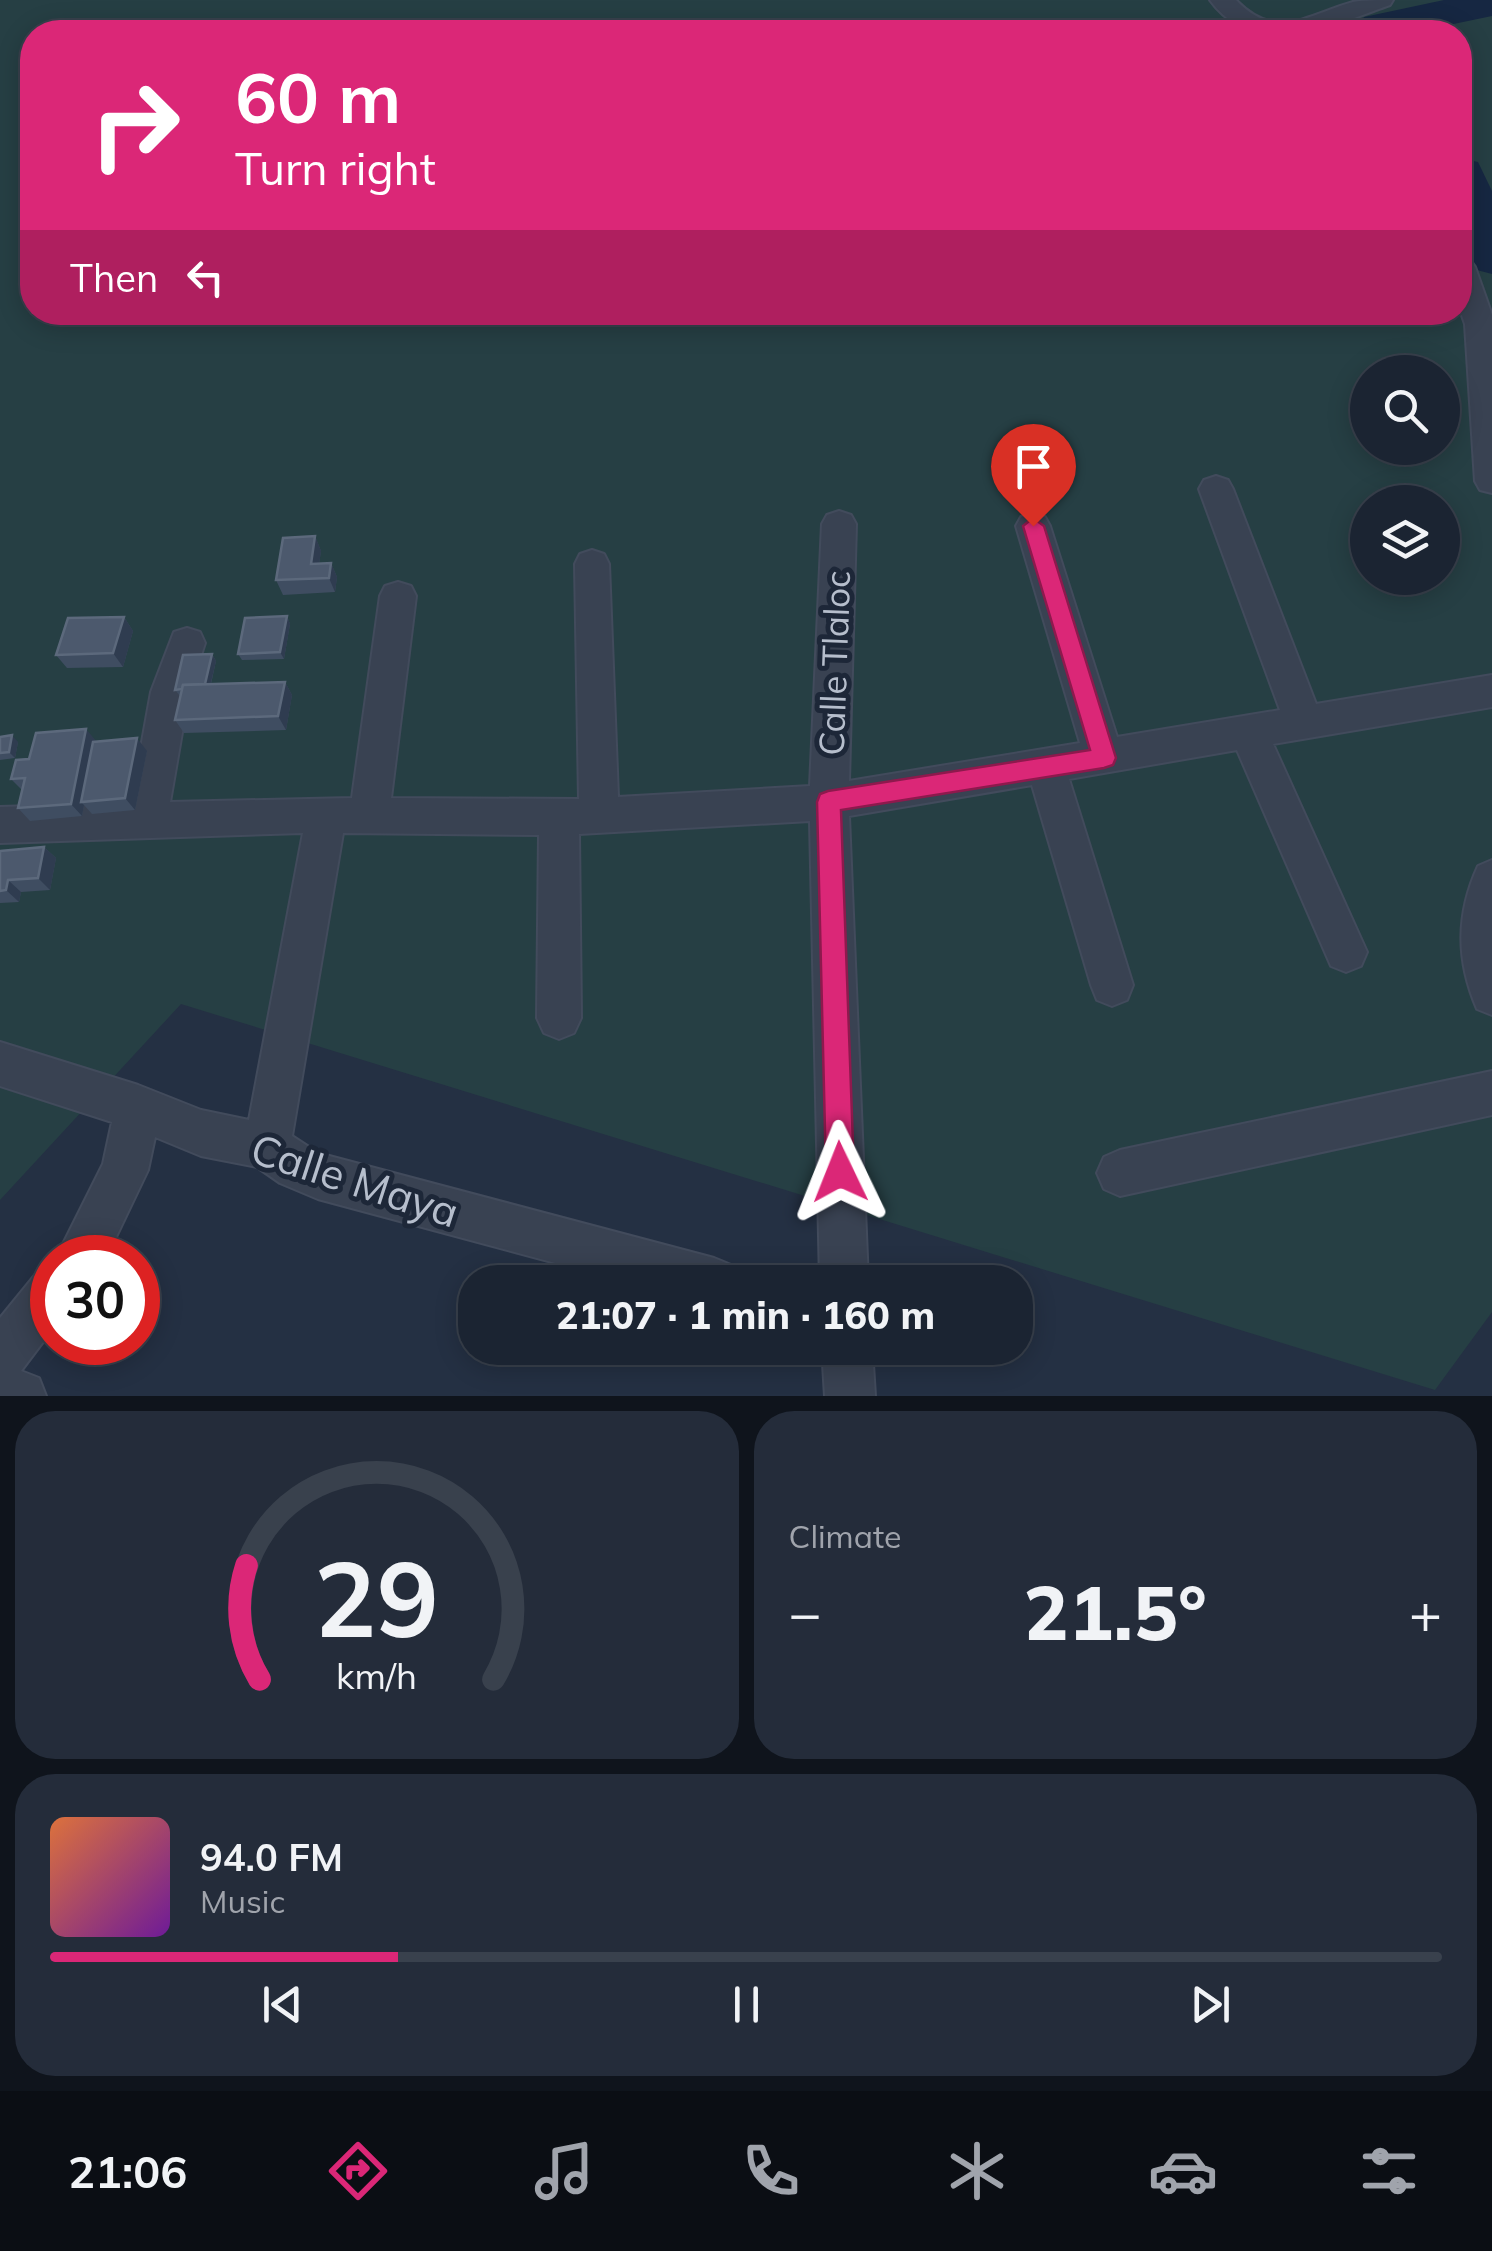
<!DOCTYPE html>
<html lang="en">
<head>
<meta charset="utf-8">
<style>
  body { margin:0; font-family:Mulish,sans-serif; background:#242c3a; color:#f1f3f6; height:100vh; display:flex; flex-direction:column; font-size:38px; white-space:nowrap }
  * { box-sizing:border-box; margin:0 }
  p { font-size:32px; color:#a0a4ac }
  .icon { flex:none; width:55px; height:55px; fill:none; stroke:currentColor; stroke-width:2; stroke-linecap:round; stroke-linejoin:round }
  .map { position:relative; height:1396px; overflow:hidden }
  .drawer { display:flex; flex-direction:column; gap:15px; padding:15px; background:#0f141c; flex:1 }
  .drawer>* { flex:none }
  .banner { position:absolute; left:20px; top:20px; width:1452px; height:305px; border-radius:40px; box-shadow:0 5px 25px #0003,0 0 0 2px #39414d; background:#db2777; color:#fff; overflow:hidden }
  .tools { position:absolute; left:1350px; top:355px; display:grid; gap:20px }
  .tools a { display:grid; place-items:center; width:110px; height:110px; border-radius:50%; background:#1b2432; box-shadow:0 5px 25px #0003,0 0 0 2px #39414d; font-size:50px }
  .speed { position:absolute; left:30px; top:1235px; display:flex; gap:20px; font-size:50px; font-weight:700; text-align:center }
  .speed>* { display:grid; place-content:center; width:130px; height:130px; border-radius:50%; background:#1b2432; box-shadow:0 5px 25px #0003,0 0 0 2px #39414d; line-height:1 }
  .speed .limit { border:15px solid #d22; background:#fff; color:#111 }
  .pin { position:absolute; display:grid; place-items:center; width:85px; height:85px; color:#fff; margin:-102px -42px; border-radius:50% 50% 50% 0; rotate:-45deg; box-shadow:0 0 10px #0007 }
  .pin .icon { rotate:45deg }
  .me { position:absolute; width:110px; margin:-55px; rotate:358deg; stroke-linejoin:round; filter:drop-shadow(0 0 8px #0008) }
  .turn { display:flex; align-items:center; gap:35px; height:210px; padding:0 50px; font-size:45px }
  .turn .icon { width:130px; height:130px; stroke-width:2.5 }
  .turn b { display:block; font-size:70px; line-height:85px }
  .then { display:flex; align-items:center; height:95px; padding:0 50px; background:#0003; gap:20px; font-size:38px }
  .big { font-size:75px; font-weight:800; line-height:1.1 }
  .drawer .tile { flex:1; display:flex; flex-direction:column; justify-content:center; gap:15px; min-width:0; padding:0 35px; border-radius:40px; background:#242c3a }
  .drawer .dial { align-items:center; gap:0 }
  .dial svg { height:260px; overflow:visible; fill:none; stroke:#39414d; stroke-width:7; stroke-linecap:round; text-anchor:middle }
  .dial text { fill:#f1f3f6; stroke:none }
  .song { display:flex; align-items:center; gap:30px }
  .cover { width:120px; height:120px; border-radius:15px; background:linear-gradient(135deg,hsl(20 70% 55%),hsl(280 70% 35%)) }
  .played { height:10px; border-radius:5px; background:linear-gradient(90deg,#db2777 25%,#39414d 25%) }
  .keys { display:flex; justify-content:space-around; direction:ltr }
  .heat { display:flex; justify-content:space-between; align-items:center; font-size:55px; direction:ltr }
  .drawer .tiles { flex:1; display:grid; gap:15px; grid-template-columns:1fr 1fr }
  .tile:last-child { grid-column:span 2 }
  .trip { position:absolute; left:458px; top:1265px; width:575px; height:100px; border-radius:40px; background:#1b2432; box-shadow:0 5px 25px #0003,0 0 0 2px #39414d; font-weight:800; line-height:100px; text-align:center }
  .dock { display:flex; height:160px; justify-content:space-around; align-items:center; background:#0b0e14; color:#a0a4ac }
  .dock .icon { width:70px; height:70px }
  .dock .on { color:#db2777 }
  .dock b { font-size:45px; color:#f1f3f6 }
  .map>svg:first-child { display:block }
</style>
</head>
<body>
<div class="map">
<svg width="1492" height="1396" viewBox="0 0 1492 1396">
  <rect width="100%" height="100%" fill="#243043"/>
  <!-- green -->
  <path fill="#263f44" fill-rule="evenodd" d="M0,0H1492V1312L1435,1390L181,1004L0,1200ZM32,32H1460V312H32ZM1368,372H1442V448H1368ZM1368,502H1442V578H1368Z"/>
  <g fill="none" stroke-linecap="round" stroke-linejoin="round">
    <!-- river -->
    <g fill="#162742" fill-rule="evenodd">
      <polygon points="1444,0 1492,0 1492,16 1415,32 1357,32 1364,17"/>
      <polygon points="1460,158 1478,162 1492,191 1492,274 1473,269 1460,241"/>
    </g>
    <!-- minor casing -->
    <g stroke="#424b5c" stroke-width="4">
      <g id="minor">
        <path d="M1210,0H1236C1276,42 1307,15 1353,2C1365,0 1380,0 1393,0L1390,5C1331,26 1255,62 1210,0Z"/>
        <polygon points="1460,257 1470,260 1475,267 1492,315 1492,493 1480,490 1475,481 1465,324 1460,310"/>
        <polygon points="1216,476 1228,480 1233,489 1316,704 1492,675 1492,707 1273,744 1367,952 1361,966 1346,972 1331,966 1237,750 1069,779 1133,985 1127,1000 1112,1006 1097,1000 1091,985 1032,785 849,816 868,1282 820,1282 810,821 579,834 581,1018 574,1033 559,1039 544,1033 537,1018 539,835 343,833 292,1136 318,1153 714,1258 731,1265 738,1282 626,1282 318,1199 280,1183 257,1167 201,1156 155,1137 148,1170 106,1258 56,1258 103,1164 112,1122 0,1086 0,1042 138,1085 201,1110 249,1120 303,833 0,843 0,807 131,803 151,692 174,632 187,628 200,632 205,643 189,692 170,802 352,798 380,596 385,586 398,582 411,586 416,596 391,798 579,799 575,564 580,554 592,550 604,554 609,564 618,797 810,786 822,524 827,515 839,511 851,515 856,524 849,781 1080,743 1016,526 1021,517 1033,513 1045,517 1050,526 1117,737 1280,710 1199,489 1204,480"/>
        <path d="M1492,860V1015L1477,1009C1456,960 1456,914 1478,866Z"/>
        <polygon points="1492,1071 1492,1115 1120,1196 1104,1189 1097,1173 1104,1157 1120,1150"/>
        <polygon points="52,1268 52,1330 21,1371 39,1378 46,1396 0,1396 0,1318 35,1275"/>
        <polygon points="822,1348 872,1348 875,1396 825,1396"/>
      </g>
    </g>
    <!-- minor -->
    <use href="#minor" fill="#394252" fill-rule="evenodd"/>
  </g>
  <!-- wall -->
  <g fill="#3f4d61">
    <polygon points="315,536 321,551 319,564 331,563 337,577 335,592 283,595 276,580"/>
    <polygon points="287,616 290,624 284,659 242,660 238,654"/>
    <polygon points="124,617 133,631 123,667 67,668 56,655"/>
    <polygon points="212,654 216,661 211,684 285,682 292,695 286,730 184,733 175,720 180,696 175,690"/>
    <polygon points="0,737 18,742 15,758 0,760"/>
    <polygon points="96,742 147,751 135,810 92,814 84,805 82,816 30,821 18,808 22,790 11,779 29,759"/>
    <polygon points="44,847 56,858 50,890 21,892 19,902 0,903 0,851"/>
  </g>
  <!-- shaded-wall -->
  <g fill="#2f3c50">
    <polygon points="315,536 321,551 317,579 311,564"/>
    <polygon points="331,563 337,577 335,592 329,578"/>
    <polygon points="287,616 290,624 284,659 280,652"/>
    <polygon points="124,617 133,631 123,667 113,653"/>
    <polygon points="212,654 216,661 208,695 204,689"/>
    <polygon points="285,682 292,695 286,730 278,716"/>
    <polygon points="86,729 97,742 81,802 84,805 82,816 71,804"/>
    <polygon points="12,735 18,742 15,758 9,752"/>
    <polygon points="137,738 147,751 135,810 125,798"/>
    <polygon points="44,847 56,858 50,890 38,878"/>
    <polygon points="8,880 21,892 19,902 6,890"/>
  </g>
  <!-- building -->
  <g fill="#4c596d" stroke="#5c697c" stroke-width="2.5">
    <polygon points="315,536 311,564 331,563 329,578 276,580 283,538"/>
    <polygon points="287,616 280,652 238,654 245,618"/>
    <polygon points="124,617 113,653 56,655 68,618"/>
    <polygon points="212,654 205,684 183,685 182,689 175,690 183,655"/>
    <polygon points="285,682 278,716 175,720 183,685"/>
    <polygon points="86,729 71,804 18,808 25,778 11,779 16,760 29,759 36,733"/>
    <polygon points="12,735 9,752 0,753 0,737"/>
    <polygon points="137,738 125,798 81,802 93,742"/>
    <polygon points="44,847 38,878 8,880 6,890 0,891 0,851"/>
  </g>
  <!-- route -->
  <polygon fill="#db2777" stroke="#8e194d" stroke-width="2.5" points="1033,518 1044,526 1116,758 1113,765 1104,768 841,810 854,1172 850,1181 840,1186 830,1181 826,1172 817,802 820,794 828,791 1090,750 1023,526"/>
  <g text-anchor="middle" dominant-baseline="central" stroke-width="10" stroke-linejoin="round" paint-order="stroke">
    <!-- street labels -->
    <g font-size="35" fill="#b6becc" stroke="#1d2738">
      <text transform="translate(834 663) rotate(-88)">Calle Tlaloc</text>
    </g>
    <!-- near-street labels -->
    <g font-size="42" fill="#b6becc" stroke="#1d2738">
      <text transform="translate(355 1180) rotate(18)">Calle Maya</text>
    </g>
  </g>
</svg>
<div class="tools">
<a><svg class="icon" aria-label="search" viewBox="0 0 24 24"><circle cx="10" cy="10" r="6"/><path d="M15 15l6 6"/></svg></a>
<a><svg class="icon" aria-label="layers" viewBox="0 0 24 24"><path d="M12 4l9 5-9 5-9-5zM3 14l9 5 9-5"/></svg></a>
</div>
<div class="speed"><div class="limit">30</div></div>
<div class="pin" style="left:1033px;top:526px;background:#d93025"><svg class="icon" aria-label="arrive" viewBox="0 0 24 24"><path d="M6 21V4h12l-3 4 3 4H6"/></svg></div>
<svg class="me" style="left:840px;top:1172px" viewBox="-20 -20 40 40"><path d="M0-17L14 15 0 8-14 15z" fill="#db2777" stroke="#fff" stroke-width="4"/></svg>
<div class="trip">21:07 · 1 min · 160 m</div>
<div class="banner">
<div class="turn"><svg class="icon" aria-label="right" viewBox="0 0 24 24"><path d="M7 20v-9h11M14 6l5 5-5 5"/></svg><div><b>60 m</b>Turn right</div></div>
<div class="then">Then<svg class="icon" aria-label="left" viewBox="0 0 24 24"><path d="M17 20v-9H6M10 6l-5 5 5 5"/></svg></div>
</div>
</div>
<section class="drawer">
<div class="tiles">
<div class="tile dial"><svg viewBox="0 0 100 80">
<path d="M14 69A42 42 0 1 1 86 69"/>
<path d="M14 69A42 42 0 0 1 10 34" stroke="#db2777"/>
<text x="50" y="56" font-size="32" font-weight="700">29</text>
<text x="50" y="72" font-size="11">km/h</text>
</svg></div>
<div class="tile"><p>Climate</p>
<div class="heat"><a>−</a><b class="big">21.5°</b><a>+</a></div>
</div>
<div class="tile">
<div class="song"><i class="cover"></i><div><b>94.0 FM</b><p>Music</p></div></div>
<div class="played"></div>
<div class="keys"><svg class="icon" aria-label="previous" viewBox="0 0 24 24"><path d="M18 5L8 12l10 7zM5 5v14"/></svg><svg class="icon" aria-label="pause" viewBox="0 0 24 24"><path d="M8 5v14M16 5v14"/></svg><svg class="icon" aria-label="next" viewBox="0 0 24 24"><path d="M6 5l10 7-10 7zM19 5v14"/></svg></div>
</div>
</div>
</section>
<nav class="dock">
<b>21:06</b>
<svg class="icon on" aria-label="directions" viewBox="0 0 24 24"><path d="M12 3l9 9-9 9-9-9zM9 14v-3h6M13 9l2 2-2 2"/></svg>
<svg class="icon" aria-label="music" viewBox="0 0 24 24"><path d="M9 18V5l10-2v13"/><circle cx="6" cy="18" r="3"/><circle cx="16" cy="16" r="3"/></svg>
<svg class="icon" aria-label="phone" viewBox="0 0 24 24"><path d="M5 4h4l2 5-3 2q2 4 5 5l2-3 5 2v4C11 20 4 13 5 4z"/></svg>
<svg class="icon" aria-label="climate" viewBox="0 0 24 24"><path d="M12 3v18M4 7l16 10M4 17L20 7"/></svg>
<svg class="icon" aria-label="car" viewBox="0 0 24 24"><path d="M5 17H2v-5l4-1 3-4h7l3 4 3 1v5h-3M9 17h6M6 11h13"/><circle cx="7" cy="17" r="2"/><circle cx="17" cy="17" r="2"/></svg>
<svg class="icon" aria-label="filters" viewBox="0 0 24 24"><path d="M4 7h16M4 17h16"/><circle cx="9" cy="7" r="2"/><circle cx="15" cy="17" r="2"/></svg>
</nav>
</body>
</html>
